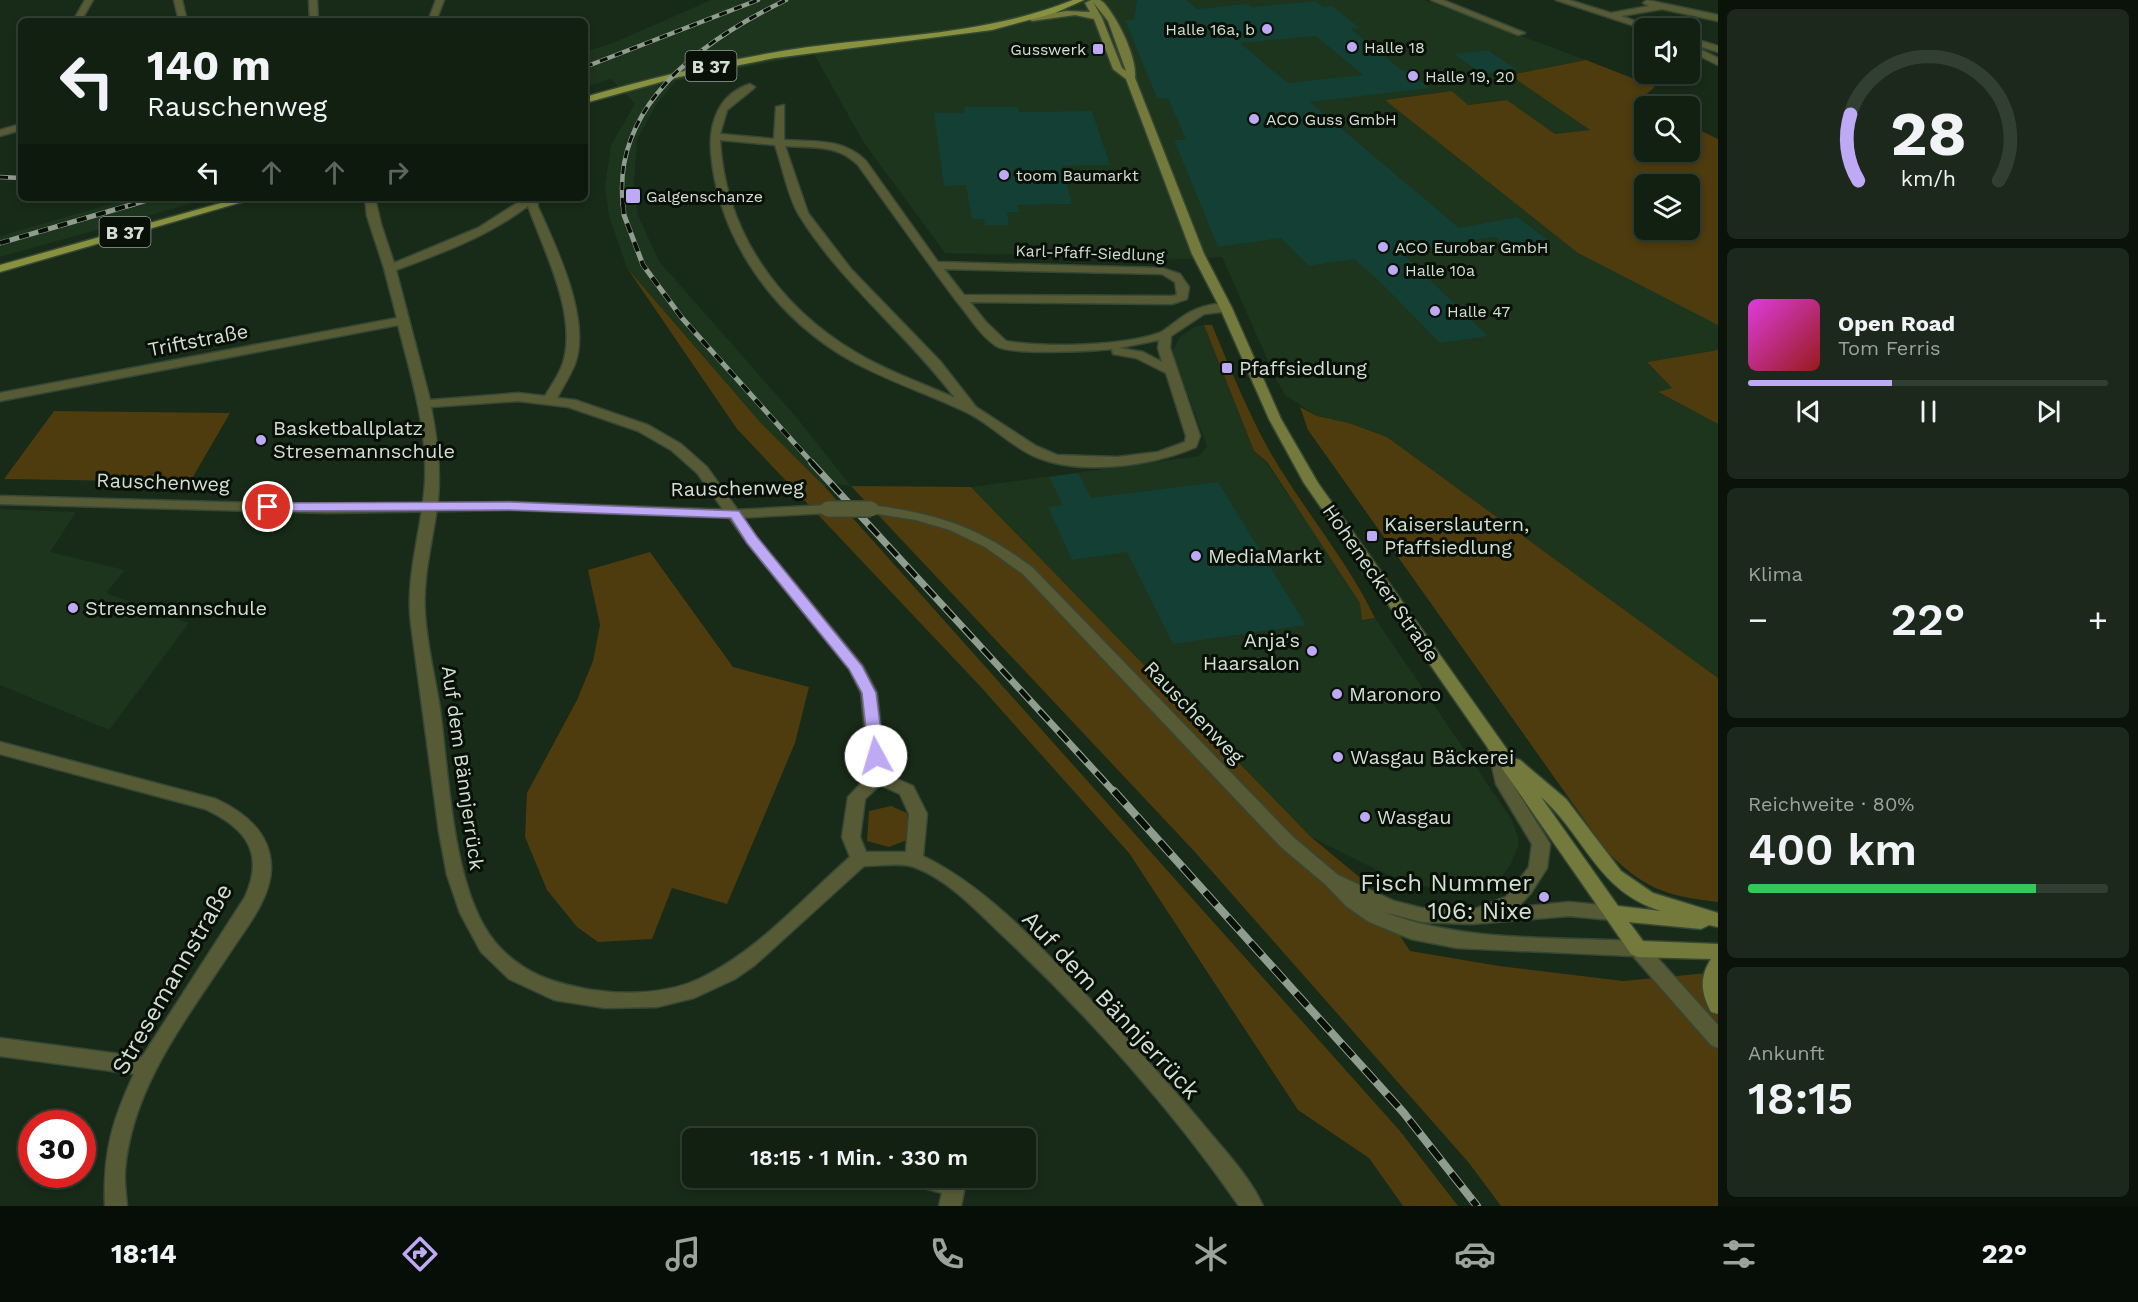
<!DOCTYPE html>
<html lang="de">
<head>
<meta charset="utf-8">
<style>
  body { margin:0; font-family:"Work Sans",sans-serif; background:#1b281b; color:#f1f3f6; height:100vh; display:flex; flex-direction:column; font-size:22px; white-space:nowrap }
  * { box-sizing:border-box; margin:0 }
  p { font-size:20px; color:#9ca39f }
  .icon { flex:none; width:33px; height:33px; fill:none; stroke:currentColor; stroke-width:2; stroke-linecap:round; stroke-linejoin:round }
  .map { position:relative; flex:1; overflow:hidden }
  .details { display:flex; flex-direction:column; gap:9px; padding:9px; background:#0a120a; width:420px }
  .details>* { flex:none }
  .top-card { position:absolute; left:18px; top:18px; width:570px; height:183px; border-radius:9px; box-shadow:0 3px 9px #0003,0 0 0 2px #313e32; background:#122012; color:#f1f3f6; overflow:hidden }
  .tools { position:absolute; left:1634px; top:18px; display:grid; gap:12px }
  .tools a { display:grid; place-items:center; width:66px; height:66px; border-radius:9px; background:#122012; box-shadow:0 3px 9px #0003,0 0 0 2px #313e32; font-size:30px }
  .speed { position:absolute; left:18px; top:1110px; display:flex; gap:12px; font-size:30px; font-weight:700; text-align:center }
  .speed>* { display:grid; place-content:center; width:78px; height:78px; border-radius:50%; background:#122012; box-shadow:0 3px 9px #0003,0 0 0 2px #313e32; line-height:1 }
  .speed .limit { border:9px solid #d22; background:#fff; color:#111 }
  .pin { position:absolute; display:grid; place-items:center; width:51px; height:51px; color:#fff; margin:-26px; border:3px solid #fff; border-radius:50%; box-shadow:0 2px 6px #0007 }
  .me { position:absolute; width:66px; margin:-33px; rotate:354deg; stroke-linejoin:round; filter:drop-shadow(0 0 4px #0008) }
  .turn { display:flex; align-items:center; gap:21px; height:126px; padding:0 30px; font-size:27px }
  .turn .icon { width:78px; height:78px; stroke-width:2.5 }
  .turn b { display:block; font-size:42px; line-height:51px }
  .lanes { display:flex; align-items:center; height:57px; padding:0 30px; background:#0003; justify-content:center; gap:30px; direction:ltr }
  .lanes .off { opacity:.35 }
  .big { font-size:45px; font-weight:600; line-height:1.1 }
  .details .widget { flex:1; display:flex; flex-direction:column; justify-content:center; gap:9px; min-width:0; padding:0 21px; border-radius:9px; background:#1b281b }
  .details .dial { align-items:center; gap:0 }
  .dial svg { height:156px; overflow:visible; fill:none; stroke:#313e32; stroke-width:7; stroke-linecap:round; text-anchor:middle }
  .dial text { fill:#f1f3f6; stroke:none }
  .song { display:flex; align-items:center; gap:18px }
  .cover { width:72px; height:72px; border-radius:9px; background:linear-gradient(135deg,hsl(300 70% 55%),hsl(0 70% 35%)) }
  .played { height:6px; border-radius:3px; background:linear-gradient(90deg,#bea9f5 40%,#313e32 40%) }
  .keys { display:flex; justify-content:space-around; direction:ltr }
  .heat { display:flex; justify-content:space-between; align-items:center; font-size:33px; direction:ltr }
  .charge { height:9px; border-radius:4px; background:linear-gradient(90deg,#34c759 80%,#313e32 0) }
  .trip { position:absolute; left:682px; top:1128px; width:354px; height:60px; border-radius:9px; background:#122012; box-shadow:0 3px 9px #0003,0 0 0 2px #313e32; font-weight:600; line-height:60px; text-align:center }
  .tab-bar { display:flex; height:96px; justify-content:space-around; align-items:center; background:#070d07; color:#9ca39f }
  .tab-bar .icon { width:42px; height:42px }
  .tab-bar .active { color:#bea9f5 }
  .tab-bar b { font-size:27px; color:#f1f3f6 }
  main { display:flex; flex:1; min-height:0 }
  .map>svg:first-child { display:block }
</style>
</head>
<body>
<main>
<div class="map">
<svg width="1718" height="1206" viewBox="0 0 1718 1206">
  <rect width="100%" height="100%" fill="#182a18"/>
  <!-- built -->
  <g fill="#1d341d">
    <polygon points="711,0 1424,0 1586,60 1511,75 1591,130 1555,134 1507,100 1468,105 1452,91 1386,100 1718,325 1718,350 1647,362 1673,389 1659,393 1718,424 1718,678 1387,437 1349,423 1317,416 1285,395 1276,379 1222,257 1188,259 945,253 864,143 814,54 676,81 656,105 637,140 634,185 638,215 659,261 797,418 851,486 838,484 825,487 760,422 627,268 609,217 605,186 611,145 635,104 611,79 585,87 585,52 615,42"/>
    <polygon points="131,198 211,198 0,257 0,236"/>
    <polygon points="1204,325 1254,451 1266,462 1361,603 1362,620 1375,618 1512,820 1518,836 1518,847 1510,866 1500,879 1480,888 1460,890 1421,886 1383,873 1311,837 971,487 1199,456 1207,446 1172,352 1180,337 1194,327"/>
    <polygon points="0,509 76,512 50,552 125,570 106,593 189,623 109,730 0,685"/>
  </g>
  <!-- green -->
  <g fill="#4e3b0e" fill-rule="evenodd">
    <path d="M1586,60L1655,87L1639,100L1651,106H1644V152H1689V125L1718,139V325L1578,253L1385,100L1452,91L1468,105L1507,100L1555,134L1590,130L1510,75ZM1689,184V230H1644V184Z"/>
    <polygon points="627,268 760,422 825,487 1400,1131 1458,1206 1403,1206 1369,1158 1298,1110 1129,853 979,685 737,429"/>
    <path d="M1204,325H1212C1230,368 1247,410 1269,450C1302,508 1346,558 1375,618L1362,620L1360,603L1267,462L1254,451Z"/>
    <polygon points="1718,350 1718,424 1658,392 1672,388 1647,362"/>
    <path d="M1300,407L1317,416L1349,423L1387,437L1718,678V902C1665,896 1642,888 1605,849L1308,430Z"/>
    <polygon points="54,411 230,413 190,482 4,479"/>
    <polygon points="851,486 971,487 1311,837 1363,880 1410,951 1499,966 1623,981 1718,972 1718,1206 1501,1206 1469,1163 1194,851"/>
    <polygon points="650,552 733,667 809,687 795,743 727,904 672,888 652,939 598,942 577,927 547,890 525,837 527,793 577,700 593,661 600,625 588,570"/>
    <polygon points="891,806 907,813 907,840 889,847 867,841 869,811"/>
  </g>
  <!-- building -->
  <g fill="#133f35" fill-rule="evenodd">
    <path d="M1137,0H1186L1197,9L1248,4L1252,7L1316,1L1323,7L1332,6L1360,28L1351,29L1403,71L1407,70L1430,88L1310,102L1459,228L1517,217L1548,240L1509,247L1495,237L1401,252L1488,336L1440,343L1377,279L1354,259L1309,266L1281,238L1218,247L1174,140H1186L1168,98H1157L1125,20H1134ZM1316,36L1363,75L1288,83L1240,43Z"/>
    <polygon points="1488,50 1517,70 1482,74 1454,54"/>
    <polygon points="964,107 1017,107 1019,112 1092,111 1110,165 1062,166 1072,204 1017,205 1019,212 1007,212 1009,225 985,225 984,219 972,219 966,185 944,186 934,113 965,113"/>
    <polygon points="1078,473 1091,498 1218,482 1306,625 1173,644 1127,552 1072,560 1048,507 1063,505 1049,477"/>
  </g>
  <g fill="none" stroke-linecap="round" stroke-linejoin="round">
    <!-- minor casing -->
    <g stroke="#364736" stroke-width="3">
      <g id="minor">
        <polygon points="85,0 93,0 81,21 73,21"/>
        <polygon points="174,0 182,0 187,21 179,21"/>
        <polygon points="309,0 317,0 318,21 310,21"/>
        <polygon points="436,0 444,0 436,21 428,21"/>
        <polygon points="1431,0 1443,0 1525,33 1518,35"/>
        <polygon points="1556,0 1569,0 1611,13 1649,6 1643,3 1647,0 1718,15 1718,21 1662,9 1621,16 1655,28 1644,29"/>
        <polygon points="1695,39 1718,46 1718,52 1692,44 1691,42"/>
        <polygon points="1689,44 1718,58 1718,65 1689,51"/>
        <path d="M750,84L755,87L753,89L727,110L720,134L774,139L776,107L784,105V140C815,142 843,138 866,161L938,262L1162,268L1180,274L1189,287L1187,299L1172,304L970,302L986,322L1006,341C1044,348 1123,346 1159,333C1166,330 1172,324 1178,320C1192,309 1212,301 1230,305V311L1204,314L1171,336L1170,348L1200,436L1196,447C1153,466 1080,476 1036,457C1010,446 990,423 964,411C926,393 885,380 848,359C774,316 718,239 711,152C709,122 719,94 750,84ZM720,140L775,145C782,165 788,197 799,215C841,283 907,334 955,398C922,383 886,371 855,352C778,306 725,231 720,140ZM785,146C814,148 837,144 858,165C891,211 924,258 958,303C969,316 982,338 998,347C1014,355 1093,351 1112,349L1113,354L1136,358L1166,373L1186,436L1185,442L1158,452L1117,457L1057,455L1036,446L976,407L940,361L851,269L808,213ZM944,269L1162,274L1175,282L1177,295L1172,296L964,295ZM1159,340L1158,348L1162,362L1143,352L1119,348Z"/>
        <polygon points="21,124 21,130 0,136 0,130"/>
        <path d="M365,198H375L381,224L394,263L478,228L525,198H537L538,207C557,249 591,319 575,364C570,376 563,387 557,398L575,400L648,425L681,444L707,467L757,537L863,666L877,693L886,774L913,786L927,814L923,856C988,888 1039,945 1088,997C1127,1038 1165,1079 1201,1122C1222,1148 1249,1175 1263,1206H1239C1172,1109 1086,1013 1000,933C975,909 947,879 914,867C900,862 879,866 864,866L755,965L735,979L694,998L657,1007L605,1008L554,1000L509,979L481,952L460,913L447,875L439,832L411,624C405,576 422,530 425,483C428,429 411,376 398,325L0,401V393L397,318L384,268L367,216ZM528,206C544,251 578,315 563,363C559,375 551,386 545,396L518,393L430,400L396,270C442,253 488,236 528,206ZM518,401L568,407L638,431L671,450L697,473L747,543L849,669L861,693L869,775L848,797L842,837L850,857C802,899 759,950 701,978C669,994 626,995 592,990C553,983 522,974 495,942C452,890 449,775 440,709C435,677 427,645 425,614C422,575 434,537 438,499C441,468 437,438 431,407ZM880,785L900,794L909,814L906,852H866L860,837L865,799Z"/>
        <path d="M0,742L216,799C246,813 272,834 271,870C270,899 246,928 231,951C187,1018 132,1087 125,1170C124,1181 126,1194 127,1206H105C103,1153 112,1121 134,1074L0,1056V1038L142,1057L245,897C265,853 246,828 205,809L0,754Z"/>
        <polygon points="923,1178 962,1179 965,1186 961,1206 939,1206 942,1193 924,1188 921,1181"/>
      </g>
    </g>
    <!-- tertiary casing -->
    <g stroke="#364736" stroke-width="3">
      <g id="tertiary">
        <polygon points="0,496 328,505 510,502 735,510 828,505 835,509 828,513 735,518 510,510 328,513 0,504"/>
        <path d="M871,505C938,514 979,527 1033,568L1293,837L1338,875L1394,901L1422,908L1472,910L1506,897L1529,867L1532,844L1496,784L1488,748L1490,744H1502L1512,783L1550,844L1547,868L1531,893L1518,907L1569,902L1612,906L1618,908L1621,913L1618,918L1612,920L1569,916L1472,924L1422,922L1384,912C1460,942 1556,937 1638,941L1645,944L1718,1025V1048L1711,1045L1633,956L1457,948L1411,939L1369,922L1346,906L1325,884L1281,847L1023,574L985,547L950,530L916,520L866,512L864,509Z"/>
      </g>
    </g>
    <!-- secondary casing -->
    <g stroke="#364736" stroke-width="3">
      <path id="secondary" d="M1091,0H1100L1104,3C1118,19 1137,57 1135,78L1204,254L1232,308L1281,419L1318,483L1513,758L1520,760L1566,799L1621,871L1653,893L1718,913V927L1709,925L1701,929L1629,922L1643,941L1718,944V1014L1711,1012C1701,993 1699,978 1711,959L1638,957L1631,954L1304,483L1269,419L1220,308L1192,254L1126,79L1113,69L1094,19L1075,15L1032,21L1028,18L1066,11L1090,12L1085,3ZM1093,2L1108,21L1126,71L1122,68L1102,18ZM1541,797C1586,837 1597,891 1661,911L1618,906Z"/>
    </g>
    <!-- primary casing -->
    <g stroke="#364736" stroke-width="3">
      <g id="primary">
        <path d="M1073,0H1084L1055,13L992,30L775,58L679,77L585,103V97C658,76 732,58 808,47C897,35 988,34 1073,0Z"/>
        <polygon points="239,198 256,198 0,272 0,265"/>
      </g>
    </g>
    <!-- minor -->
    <use href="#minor" fill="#575b35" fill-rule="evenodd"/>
    <!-- tertiary -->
    <use href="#tertiary" fill="#575b35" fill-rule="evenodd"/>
    <!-- secondary -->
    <use href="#secondary" fill="#737a3b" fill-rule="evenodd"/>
    <!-- primary -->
    <use href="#primary" fill="#88913d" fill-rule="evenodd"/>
    <!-- rail-far3 casing -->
    <g stroke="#8f9d8f" stroke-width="4.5">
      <g id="rail-far3">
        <polyline points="585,67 758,0"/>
        <polyline points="0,177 21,178"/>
        <polyline points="128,206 155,198"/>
        <path d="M623,206C611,103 705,39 786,0"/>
      </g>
    </g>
    <!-- rail-far2 casing -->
    <g stroke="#8f9d8f" stroke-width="5">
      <g id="rail-far2">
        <polyline points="623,204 624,215 643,265 682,318 814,465"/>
        <polyline points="0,243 134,204"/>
      </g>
    </g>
    <!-- rail-far1 casing -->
    <g stroke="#8f9d8f" stroke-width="7">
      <polyline id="rail-far1" points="812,463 1115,793"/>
    </g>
    <!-- rail casing -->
    <g stroke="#8f9d8f" stroke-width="8">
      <polyline id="rail" points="1114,791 1403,1112 1477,1206"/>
    </g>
    <!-- rail-far3 -->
    <use href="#rail-far3" stroke="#081008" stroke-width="3" stroke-dasharray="8" stroke-linecap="butt"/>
    <!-- rail-far2 -->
    <use href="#rail-far2" stroke="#081008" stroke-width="4" stroke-dasharray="10" stroke-linecap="butt"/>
    <!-- rail-far1 -->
    <use href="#rail-far1" stroke="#081008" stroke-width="4.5" stroke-dasharray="14" stroke-linecap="butt"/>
    <!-- rail -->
    <use href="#rail" stroke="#081008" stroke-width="6" stroke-dasharray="17" stroke-linecap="butt"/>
    <!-- tertiary-bridge casing -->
    <g stroke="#364736" stroke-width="18" stroke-linecap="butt">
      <polyline id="tertiary-bridge" points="828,509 871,509"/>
    </g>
    <!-- tertiary-bridge -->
    <use href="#tertiary-bridge" stroke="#575b35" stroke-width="15"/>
  </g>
  <!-- route -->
  <polygon fill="#bea9f5" stroke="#7c6e9f" stroke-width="1.5" points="510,502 739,511 757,537 862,666 876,693 884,756 882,760 871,760 869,756 862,693 849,669 747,543 731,518 510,510 268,511 262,507 268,503"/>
  <!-- markers -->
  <g fill="#bea9f5" stroke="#081008" stroke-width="2">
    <circle cx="1267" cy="29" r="6"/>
    <circle cx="1352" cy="47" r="6"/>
    <rect x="1092" y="43" width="12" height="12" rx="3"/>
    <circle cx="1413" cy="76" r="6"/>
    <circle cx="1254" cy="119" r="6"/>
    <circle cx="1004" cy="175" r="6"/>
    <rect x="625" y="188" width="16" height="16" rx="3"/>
    <circle cx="1383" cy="247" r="6"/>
    <circle cx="1393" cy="270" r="6"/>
    <circle cx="1435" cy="311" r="6"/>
    <rect x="1221" y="362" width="12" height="12" rx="3"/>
    <circle cx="261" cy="440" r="6"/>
    <rect x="1366" y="530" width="12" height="12" rx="3"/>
    <circle cx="1196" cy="556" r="6"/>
    <circle cx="73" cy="608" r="6"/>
    <circle cx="1312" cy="651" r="6"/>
    <circle cx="1337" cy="694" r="6"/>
    <circle cx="1338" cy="757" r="6"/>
    <circle cx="1365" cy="817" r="6"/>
    <circle cx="1544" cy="897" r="6"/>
  </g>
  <g text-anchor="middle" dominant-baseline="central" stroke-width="6" stroke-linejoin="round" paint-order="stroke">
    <!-- far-poi labels -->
    <g font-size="16" fill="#d3dfd3" stroke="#081008" text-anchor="start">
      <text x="1255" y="29" text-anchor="end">Halle 16a, b</text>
      <text x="1364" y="47">Halle 18</text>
      <text x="1086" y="49" text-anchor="end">Gusswerk</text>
      <text x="1425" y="76">Halle 19, 20</text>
      <text x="1266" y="119">ACO Guss GmbH</text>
      <text x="1016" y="175">toom Baumarkt</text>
      <text x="646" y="196">Galgenschanze</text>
      <text x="1395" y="247">ACO Eurobar GmbH</text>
      <text x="1405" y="270">Halle 10a</text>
      <text x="1447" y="311">Halle 47</text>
    </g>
    <!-- far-street labels -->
    <g font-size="16" fill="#d3dfd3" stroke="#081008">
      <text transform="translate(1090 253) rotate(2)">Karl-Pfaff-Siedlung</text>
    </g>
    <!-- shield labels -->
    <g fill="#081008" stroke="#96a196" stroke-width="1.5">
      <rect x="685.5" y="51" width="51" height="30" rx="4.5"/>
      <rect x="99.5" y="217" width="51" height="30" rx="4.5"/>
    </g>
    <g font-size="18" font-weight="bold" fill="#d3dfd3">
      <text x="711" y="66">B 37</text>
      <text x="125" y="232">B 37</text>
    </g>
    <!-- street labels -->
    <g font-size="20" fill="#d3dfd3" stroke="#081008">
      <text transform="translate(198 340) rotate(-11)">Triftstraße</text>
      <text transform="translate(163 482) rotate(2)">Rauschenweg</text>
      <text transform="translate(737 488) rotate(-1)">Rauschenweg</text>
      <text transform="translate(1381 583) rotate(55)">Hohenecker Straße</text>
      <text transform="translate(1194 712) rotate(46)">Rauschenweg</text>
      <text transform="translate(463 768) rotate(82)">Auf dem Bännjerrück</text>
    </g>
    <!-- poi labels -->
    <g font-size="20" fill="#d3dfd3" stroke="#081008" text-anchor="start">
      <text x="1239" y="368">Pfaffsiedlung</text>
      <text x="273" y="428">Basketballplatz<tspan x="273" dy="23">Stresemannschule</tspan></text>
      <text x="1384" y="524">Kaiserslautern,<tspan x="1384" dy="23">Pfaffsiedlung</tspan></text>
      <text x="1208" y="556">MediaMarkt</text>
      <text x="85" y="608">Stresemannschule</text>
      <text x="1300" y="640" text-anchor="end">Anja's<tspan x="1300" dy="23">Haarsalon</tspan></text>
      <text x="1349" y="694">Maronoro</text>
      <text x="1350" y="757">Wasgau Bäckerei</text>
      <text x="1377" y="817">Wasgau</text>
    </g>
    <!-- near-poi labels -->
    <g font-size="24" fill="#d3dfd3" stroke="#081008" text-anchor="end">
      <text x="1532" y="883">Fisch Nummer<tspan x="1532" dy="28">106: Nixe</tspan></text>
    </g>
    <!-- near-street labels -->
    <g font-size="24" fill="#d3dfd3" stroke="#081008">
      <text transform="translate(172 979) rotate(-60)">Stresemannstraße</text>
      <text transform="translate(1111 1005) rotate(47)">Auf dem Bännjerrück</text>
    </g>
  </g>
</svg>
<div class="tools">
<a><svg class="icon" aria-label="sound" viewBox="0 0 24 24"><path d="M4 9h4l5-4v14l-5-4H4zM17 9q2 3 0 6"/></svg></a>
<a><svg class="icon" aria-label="search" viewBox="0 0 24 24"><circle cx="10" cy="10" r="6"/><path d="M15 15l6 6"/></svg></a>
<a><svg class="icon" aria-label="layers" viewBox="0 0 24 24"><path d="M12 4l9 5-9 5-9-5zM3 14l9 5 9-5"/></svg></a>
</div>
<div class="speed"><div class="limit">30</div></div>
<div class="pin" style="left:268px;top:507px;background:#d93025"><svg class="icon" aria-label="arrive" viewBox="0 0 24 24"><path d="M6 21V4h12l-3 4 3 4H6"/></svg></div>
<svg class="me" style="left:876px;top:756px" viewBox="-20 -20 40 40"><circle r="19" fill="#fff"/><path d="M0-13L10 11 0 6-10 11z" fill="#bea9f5"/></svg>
<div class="trip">18:15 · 1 Min. · 330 m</div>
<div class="top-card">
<div class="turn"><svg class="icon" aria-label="left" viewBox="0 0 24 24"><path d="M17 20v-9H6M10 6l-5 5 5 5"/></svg><div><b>140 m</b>Rauschenweg</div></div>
<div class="lanes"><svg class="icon" aria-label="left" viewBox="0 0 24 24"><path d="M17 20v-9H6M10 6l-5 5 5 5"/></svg><svg class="icon off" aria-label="ahead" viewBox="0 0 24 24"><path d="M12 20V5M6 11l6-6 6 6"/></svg><svg class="icon off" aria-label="ahead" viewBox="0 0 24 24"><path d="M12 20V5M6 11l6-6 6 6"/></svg><svg class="icon off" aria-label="right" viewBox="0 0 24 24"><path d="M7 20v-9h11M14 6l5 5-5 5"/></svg></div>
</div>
</div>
<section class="details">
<div class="widget dial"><svg viewBox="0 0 100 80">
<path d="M14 69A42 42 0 1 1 86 69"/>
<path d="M14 69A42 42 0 0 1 10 35" stroke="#bea9f5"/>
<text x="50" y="56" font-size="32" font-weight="700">28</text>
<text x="50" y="72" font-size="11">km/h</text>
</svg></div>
<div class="widget">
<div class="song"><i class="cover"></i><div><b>Open Road</b><p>Tom Ferris</p></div></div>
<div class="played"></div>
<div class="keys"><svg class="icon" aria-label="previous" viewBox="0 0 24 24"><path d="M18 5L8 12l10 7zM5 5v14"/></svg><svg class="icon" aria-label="pause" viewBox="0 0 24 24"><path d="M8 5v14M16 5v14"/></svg><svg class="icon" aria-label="next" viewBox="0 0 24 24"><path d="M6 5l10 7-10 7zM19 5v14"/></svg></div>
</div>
<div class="widget"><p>Klima</p>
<div class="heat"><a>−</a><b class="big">22°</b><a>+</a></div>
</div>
<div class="widget"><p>Reichweite · 80%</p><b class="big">400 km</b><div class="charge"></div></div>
<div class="widget"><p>Ankunft</p><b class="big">18:15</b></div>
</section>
</main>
<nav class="tab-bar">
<b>18:14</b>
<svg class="icon active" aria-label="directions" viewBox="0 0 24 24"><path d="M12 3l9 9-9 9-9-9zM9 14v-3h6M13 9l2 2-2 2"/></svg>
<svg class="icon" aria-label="music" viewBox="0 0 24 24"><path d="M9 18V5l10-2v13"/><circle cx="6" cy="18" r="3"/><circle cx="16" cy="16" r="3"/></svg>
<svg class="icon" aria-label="phone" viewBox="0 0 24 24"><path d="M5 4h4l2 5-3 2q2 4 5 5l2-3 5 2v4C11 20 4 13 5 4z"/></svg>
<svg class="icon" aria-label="climate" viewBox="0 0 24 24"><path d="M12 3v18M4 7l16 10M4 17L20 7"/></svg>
<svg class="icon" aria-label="car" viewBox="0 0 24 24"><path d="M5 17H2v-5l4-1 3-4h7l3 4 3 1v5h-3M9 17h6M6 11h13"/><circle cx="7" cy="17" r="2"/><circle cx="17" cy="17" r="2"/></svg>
<svg class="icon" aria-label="filters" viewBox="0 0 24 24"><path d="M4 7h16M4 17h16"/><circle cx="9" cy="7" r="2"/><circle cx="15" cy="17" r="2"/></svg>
<b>22°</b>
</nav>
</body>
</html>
